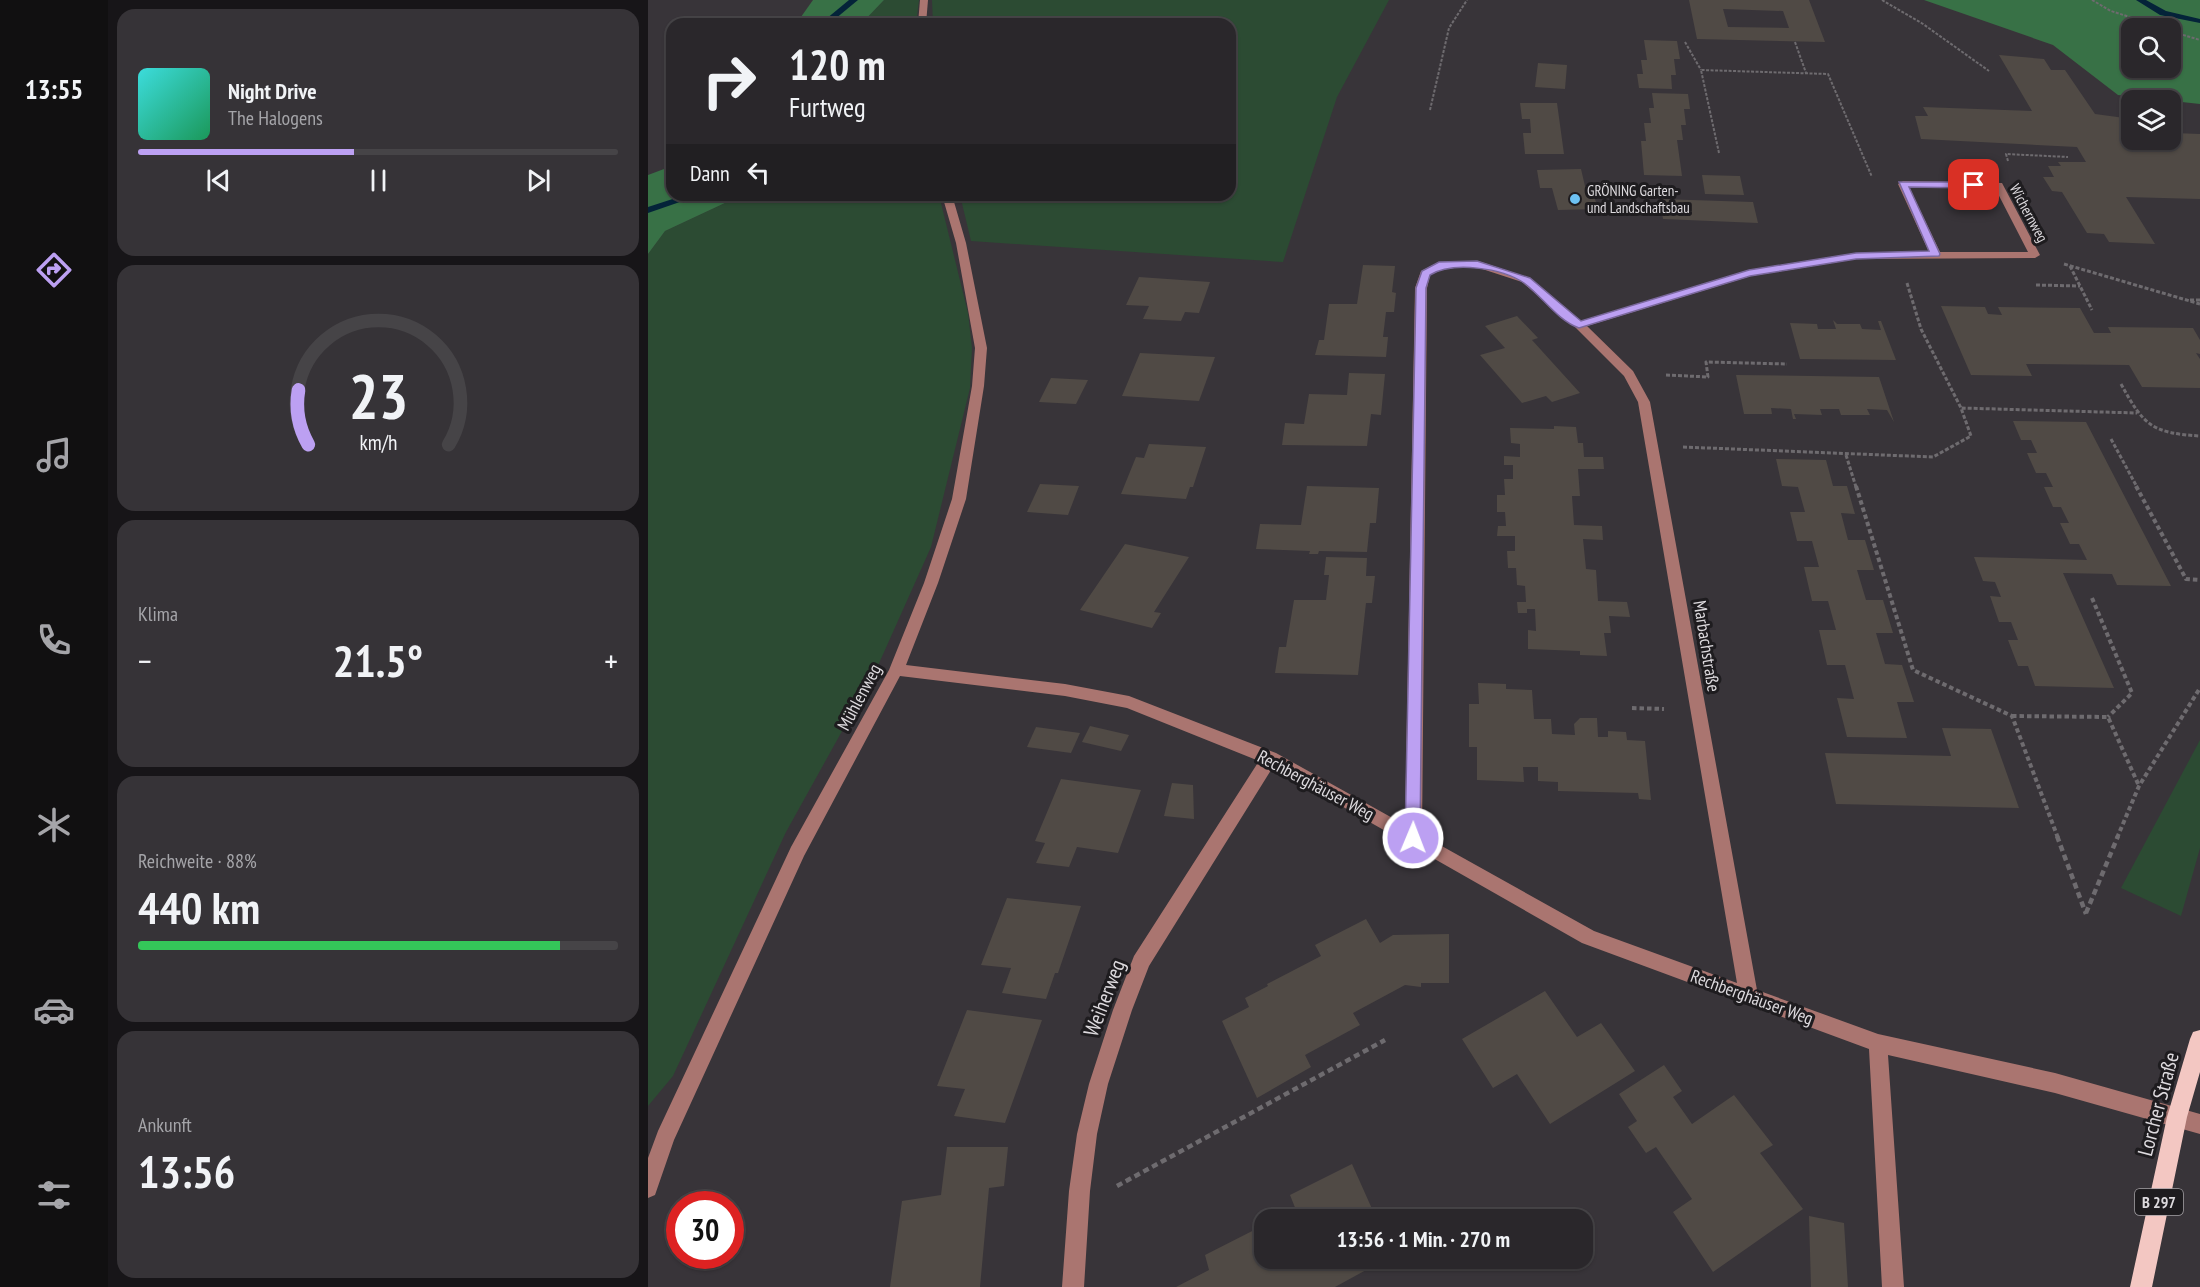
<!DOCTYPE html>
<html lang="de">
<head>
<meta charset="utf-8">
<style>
  body { margin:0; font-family:"PT Sans Narrow",sans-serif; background:#363337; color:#f1f3f6; height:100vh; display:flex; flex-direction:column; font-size:22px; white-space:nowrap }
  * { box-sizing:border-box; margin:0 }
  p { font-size:20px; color:#a5a5a9 }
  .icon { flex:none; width:33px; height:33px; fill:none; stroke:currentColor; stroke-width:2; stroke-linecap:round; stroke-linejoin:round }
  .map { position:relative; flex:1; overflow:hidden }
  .drawer { display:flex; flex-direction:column; gap:9px; padding:9px; background:#171518; width:540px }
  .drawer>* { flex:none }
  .banner { position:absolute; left:18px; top:18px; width:570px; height:183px; border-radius:18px; box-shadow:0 2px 4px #0004,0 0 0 2px #464447; background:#2a272b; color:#f1f3f6; overflow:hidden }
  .controls { position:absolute; left:1473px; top:18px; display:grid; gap:12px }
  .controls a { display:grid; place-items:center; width:60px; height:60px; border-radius:12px; background:#2a272b; box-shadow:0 2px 4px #0004,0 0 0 2px #464447; font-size:30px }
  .speed { position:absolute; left:18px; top:1191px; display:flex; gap:12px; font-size:30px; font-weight:700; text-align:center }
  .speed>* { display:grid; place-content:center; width:78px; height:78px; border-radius:50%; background:#2a272b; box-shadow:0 2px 4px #0004,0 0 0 2px #464447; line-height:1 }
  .speed .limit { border:9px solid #d22; background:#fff; color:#111 }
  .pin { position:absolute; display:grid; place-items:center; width:51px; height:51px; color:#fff; margin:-26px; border-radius:12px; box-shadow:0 3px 9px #0006 }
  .me { position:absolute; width:66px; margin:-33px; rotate:1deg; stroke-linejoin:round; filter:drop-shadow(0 0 4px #0008) }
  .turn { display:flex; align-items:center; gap:21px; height:126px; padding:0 24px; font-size:27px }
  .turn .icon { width:78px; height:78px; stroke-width:2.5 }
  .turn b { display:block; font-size:42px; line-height:51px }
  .then { display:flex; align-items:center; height:57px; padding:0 24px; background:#0003; gap:12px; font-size:22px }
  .big { font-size:45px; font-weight:700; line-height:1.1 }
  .drawer .card { flex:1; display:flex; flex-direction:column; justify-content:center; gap:9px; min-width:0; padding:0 21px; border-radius:18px; background:#363337 }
  .drawer .dial { align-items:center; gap:0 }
  .dial svg { height:156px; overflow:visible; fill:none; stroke:#464447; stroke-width:7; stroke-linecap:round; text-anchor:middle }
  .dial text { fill:#f1f3f6; stroke:none }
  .song { display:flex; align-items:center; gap:18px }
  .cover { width:72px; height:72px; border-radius:9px; background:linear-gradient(135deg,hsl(180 70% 55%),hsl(150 70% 35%)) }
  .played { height:6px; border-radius:3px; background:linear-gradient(90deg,#bca0f2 45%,#464447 45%) }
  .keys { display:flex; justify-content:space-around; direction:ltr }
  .heat { display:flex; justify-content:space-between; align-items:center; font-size:33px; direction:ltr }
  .charge { height:9px; border-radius:4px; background:linear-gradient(90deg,#34c759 88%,#464447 0) }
  .trip { position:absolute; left:606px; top:1209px; width:339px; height:60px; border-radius:18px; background:#2a272b; box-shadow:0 2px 4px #0004,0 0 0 2px #464447; font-weight:700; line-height:60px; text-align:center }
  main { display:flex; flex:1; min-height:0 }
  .tabs { display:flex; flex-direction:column; width:108px; justify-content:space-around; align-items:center; background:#111011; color:#a5a5a9 }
  .tabs .icon { width:42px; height:42px }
  .tabs .current { color:#bca0f2 }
  .tabs b { font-size:27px; color:#f1f3f6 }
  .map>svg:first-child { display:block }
</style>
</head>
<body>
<main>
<nav class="tabs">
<b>13:55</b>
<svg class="icon current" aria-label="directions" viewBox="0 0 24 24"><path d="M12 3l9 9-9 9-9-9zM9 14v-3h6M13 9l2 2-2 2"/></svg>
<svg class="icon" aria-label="music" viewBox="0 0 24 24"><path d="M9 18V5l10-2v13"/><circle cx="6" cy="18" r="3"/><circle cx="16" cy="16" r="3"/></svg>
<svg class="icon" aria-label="phone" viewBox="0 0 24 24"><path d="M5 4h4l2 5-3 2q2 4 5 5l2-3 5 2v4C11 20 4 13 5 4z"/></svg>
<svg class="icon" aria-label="climate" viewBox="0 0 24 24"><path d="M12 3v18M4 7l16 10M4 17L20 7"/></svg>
<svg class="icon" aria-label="car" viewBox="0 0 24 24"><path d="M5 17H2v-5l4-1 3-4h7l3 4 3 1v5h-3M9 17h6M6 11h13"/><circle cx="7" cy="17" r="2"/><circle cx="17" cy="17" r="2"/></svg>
<svg class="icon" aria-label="filters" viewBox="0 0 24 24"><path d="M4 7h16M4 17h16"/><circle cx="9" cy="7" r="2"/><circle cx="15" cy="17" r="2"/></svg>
</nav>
<section class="drawer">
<div class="card">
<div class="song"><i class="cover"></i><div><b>Night Drive</b><p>The Halogens</p></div></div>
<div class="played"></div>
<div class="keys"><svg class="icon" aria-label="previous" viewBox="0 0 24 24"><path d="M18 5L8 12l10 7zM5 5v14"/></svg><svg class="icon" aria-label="pause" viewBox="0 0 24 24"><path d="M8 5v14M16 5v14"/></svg><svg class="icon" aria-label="next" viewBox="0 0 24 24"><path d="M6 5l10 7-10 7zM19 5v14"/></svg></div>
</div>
<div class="card dial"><svg viewBox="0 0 100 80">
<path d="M14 69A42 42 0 1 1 86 69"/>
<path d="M14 69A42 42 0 0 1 9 41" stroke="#bca0f2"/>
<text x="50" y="56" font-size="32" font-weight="700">23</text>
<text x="50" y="72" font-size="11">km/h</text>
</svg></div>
<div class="card"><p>Klima</p>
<div class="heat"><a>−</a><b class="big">21.5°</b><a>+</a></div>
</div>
<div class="card"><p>Reichweite · 88%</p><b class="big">440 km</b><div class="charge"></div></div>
<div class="card"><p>Ankunft</p><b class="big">13:56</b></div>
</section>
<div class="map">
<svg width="1552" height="1287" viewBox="0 0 1552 1287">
  <rect width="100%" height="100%" fill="#383439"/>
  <!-- green -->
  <g fill="#2c4b33">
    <polygon points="236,0 271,0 268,24 213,24"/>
    <polygon points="284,0 741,0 689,97 635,262 323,241 312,195 582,195 582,24 285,24"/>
    <polygon points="94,195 291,195 320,313 324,348 322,388 283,547 228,670 138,832 25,1076 0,1106 0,254 17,231"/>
    <polygon points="1552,740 1552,848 1533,916 1473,888"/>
  </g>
  <!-- forest -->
  <g fill="#387146" fill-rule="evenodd">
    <polygon points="165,0 236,0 213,24 148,24"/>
    <path d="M1276,0H1552V104L1470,95L1405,45ZM1484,28H1522V68H1484Z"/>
    <polygon points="24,166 24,195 94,195 17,231 0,254 0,175"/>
  </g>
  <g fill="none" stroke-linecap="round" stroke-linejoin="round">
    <!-- stream -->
    <g fill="#042339" fill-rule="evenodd">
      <polygon points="201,0 210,0 181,24 172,24"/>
      <polygon points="1488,0 1498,0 1518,11 1552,19 1552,23 1512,15"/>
      <polygon points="37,195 52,195 0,213 0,207"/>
    </g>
  </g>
  <!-- building -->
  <g fill="#504a45" fill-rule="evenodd">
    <path d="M1041,0H1161L1177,42L1049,39ZM1075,9L1135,11L1141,28L1080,27Z"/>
    <polygon points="996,40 1029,41 1032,59 1026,59 1028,75 1023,75 1024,89 991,88 989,74 995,74 993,60 999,60"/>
    <polygon points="1351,55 1396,59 1403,70 1417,70 1447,114 1484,119 1484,140 1522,140 1522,129 1525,133 1552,134 1552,199 1478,197 1507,244 1461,242 1456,234 1439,233 1414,192 1404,191 1395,177 1406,177 1400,166 1413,166 1410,162 1438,162 1429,147 1273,139 1267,116 1280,116 1275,107 1384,111"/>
    <polygon points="890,63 919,65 917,89 887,87"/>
    <polygon points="1004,93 1040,94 1042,109 1036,109 1038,125 1033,125 1035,140 1029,140 1034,176 996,175 993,141 998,141 996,123 1003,123 1001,108 1006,108"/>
    <polygon points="872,103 909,103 916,154 877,154 875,133 883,133 882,119 874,119"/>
    <polygon points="933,169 937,186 943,186 950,209 910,210 904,188 892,188 889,170"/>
    <polygon points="1054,175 1092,176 1096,195 1057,194"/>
    <polygon points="1012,199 1105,202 1110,223 1015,219"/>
    <polygon points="715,265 747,266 744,292 748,293 746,312 738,312 735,337 740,337 738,357 667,355 671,340 676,340 681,304 709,304"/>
    <polygon points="491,277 562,282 551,313 537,312 533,321 495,319 501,306 478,305"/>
    <polygon points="1293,306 1337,307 1340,314 1354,315 1350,307 1432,308 1446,333 1463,333 1460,327 1545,328 1552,340 1552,354 1548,353 1552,359 1552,388 1494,387 1481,365 1378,364 1384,376 1323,375"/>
    <polygon points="869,316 890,338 884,340 932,393 904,402 898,396 874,403 832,355 857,348 837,326"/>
    <polygon points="1185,320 1189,324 1212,324 1214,329 1233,330 1230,321 1233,321 1248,360 1152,359 1142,323 1169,324 1170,329 1188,329"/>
    <polygon points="492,353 567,357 551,401 474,396"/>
    <polygon points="701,373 737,374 733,415 723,414 719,446 634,445 637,423 656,424 661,394 699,395"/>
    <polygon points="1088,375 1231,377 1246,422 1239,410 1219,409 1222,415 1193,415 1191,409 1172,409 1174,415 1146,414 1148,419 1145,419 1143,409 1123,408 1124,414 1096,414"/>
    <polygon points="403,378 440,380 428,404 391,402"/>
    <polygon points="1365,421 1438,422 1523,586 1469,585 1464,574 1415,573 1466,688 1387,686 1380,666 1370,666 1360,640 1370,640 1363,622 1351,622 1342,596 1353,597 1347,582 1335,581 1326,557 1439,560 1431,544 1422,544 1412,523 1421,523 1413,507 1405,507 1396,487 1405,487 1398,473 1388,473 1379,453 1389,453 1383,440 1373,440"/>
    <polygon points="906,426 928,427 930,443 935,443 936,457 955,457 956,469 930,469 932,496 924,496 926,525 954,526 955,540 935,539 938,569 948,570 950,601 979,602 982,617 961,616 963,633 956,633 959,656 932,655 932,651 880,649 880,630 888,631 887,609 879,609 879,613 870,613 869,602 878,602 877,586 869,585 868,568 860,568 859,551 867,551 867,536 849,536 850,526 858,526 857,512 849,512 849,495 857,495 856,479 865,479 865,465 856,465 856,456 872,457 872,444 863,443 862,428 906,429"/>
    <polygon points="501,444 558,447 545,487 542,487 538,499 473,494 488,457 496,458"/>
    <polygon points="1128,459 1178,460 1185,486 1199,486 1207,514 1193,513 1200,540 1217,540 1226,570 1209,570 1218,600 1235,600 1245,633 1228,633 1237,664 1254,665 1266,702 1249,702 1259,738 1199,737 1189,698 1206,699 1197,665 1179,665 1171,630 1188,630 1180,601 1164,601 1156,567 1171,567 1164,541 1149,541 1142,512 1157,512 1150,487 1134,486"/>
    <polygon points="392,484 431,486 420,515 379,512"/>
    <polygon points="659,486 731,488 728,523 722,523 719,552 671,551 670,554 661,554 662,551 608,549 612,524 653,525"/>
    <polygon points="477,544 541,557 506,612 513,613 504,628 432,610"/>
    <polygon points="678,557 719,558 718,576 727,576 724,603 718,603 710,675 627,673 631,647 638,647 646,600 678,600 681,575 676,575"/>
    <polygon points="830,683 858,684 858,689 884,690 886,719 903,719 904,734 927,735 926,724 932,718 949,718 950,737 960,737 960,731 978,732 979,740 997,741 1003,800 991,799 990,793 910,791 910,782 890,781 890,767 875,767 876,782 829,780 829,747 821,747 821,704 831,704"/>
    <polygon points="442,726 481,735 473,751 434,742"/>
    <polygon points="388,727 432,733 423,753 379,747"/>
    <polygon points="1294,728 1343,729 1371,808 1188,804 1177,753 1303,756"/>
    <polygon points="413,779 493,790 470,853 429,847 421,867 388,863 397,843 387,841"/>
    <polygon points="524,783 545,785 546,819 516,816"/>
    <polygon points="359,898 433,906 410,973 407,973 398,999 354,993 363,968 333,965"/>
    <polygon points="718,919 732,943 745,935 801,934 801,983 773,983 773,987 757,985 705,1013 712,1025 657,1055 663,1067 609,1098 574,1021 601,1007 597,998 620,986 619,984 673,956 667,945"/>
    <polygon points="897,991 929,1037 953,1023 987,1071 902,1124 869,1074 845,1088 814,1039"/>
    <polygon points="319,1010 394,1020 357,1123 306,1116 317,1089 289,1086"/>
    <polygon points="1016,1065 1034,1091 1025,1097 1044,1124 1086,1095 1125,1145 1112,1153 1155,1209 1065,1272 1025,1212 1044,1199 1008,1147 998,1153 980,1127 989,1121 971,1094"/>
    <polygon points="299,1147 360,1147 356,1186 341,1188 332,1287 242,1287 254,1201 293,1195"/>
    <polygon points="704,1164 729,1220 628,1220 648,1210 642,1195"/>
    <polygon points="1161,1216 1196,1223 1200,1287 1163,1287"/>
    <polygon points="616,1225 616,1258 740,1258 687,1287 528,1287 561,1270 557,1255"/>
  </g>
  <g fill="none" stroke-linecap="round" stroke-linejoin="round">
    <!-- path-far3 -->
    <g stroke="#6e6b6f" stroke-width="2" stroke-dasharray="3 1.5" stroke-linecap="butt">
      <polyline points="1234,0 1275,24 1341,71"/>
      <polyline points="1444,0 1463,11 1516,28"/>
      <polyline points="1522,31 1552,40"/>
      <polyline points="1037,42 1053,70"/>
      <polyline points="1147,42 1158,73"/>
      <polyline points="782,110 801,28 819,0"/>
      <polyline points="1071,153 1053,70 1180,74 1224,177"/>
      <polyline points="1360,161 1358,154 1420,157"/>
    </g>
    <!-- path-far2 -->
    <g stroke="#6e6b6f" stroke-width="3" stroke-dasharray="4 2" stroke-linecap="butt">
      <polyline points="1416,264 1552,304"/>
      <polyline points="1422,266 1444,310"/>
      <polyline points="1259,283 1273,329 1313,408"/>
      <polyline points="1388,285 1432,286"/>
      <polyline points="1542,300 1552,300"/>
      <polyline points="1018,375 1060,377 1058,362 1139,364"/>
      <path d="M1473,384C1496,426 1504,433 1552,436"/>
      <polyline points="1463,439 1489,487"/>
      <polyline points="1035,447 1285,457 1323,436 1313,408 1489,413"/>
      <polyline points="1198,455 1208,487"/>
    </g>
    <!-- path-far1 -->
    <g stroke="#6e6b6f" stroke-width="4" stroke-dasharray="4.5 3" stroke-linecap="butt">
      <polyline points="1208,486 1265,670 1364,716 1410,838"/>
      <polyline points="1488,486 1538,579 1552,580"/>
      <polyline points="1444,598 1484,693 1460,717"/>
      <polyline points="984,708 1016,709"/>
      <polyline points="1364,716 1460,717 1491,786"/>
      <polyline points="1469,838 1491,786 1552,688"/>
    </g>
    <!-- path -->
    <g stroke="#6e6b6f" stroke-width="4.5" stroke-dasharray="6 4" stroke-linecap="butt">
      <polyline points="1409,836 1438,914"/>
      <polyline points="1438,913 1470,836"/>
      <polyline points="469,1186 737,1040"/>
    </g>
    <!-- minor -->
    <g fill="#aa7570" fill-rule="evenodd">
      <polygon points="272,0 280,0 278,24 270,24"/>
      <path d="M1255,181L1354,183L1392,255L1387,258L1208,259L1103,276L939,326L985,371L1002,402L1109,990L1230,1034L1407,1073L1552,1114V1134L1407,1093L1240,1055L1256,1287H1234L1221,1049L934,943L625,767L501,966L484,1010L460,1084L449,1134L442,1191L436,1287H414L421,1191L429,1134L441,1084L465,1010L486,956L611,761L479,708L417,696L252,676L156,856L26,1140L7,1195L0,1198V1158L10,1131L143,847L241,670L276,583L304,499L324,386L327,348L308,243L294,195H304L318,243L339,348L336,386L318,499L290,583L258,665L417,684L481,696L628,753L757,825L767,288L773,271L791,262L830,261L882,278L933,321L1101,270L1208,253L1281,252L1250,184ZM1261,187L1347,188L1380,252H1292ZM825,266L874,282L927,327L976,376L990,402L1089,983L946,931L774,835L779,288L782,275L793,268Z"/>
    </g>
    <!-- major -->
    <polygon fill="#f3c7c2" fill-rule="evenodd" points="1552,1030 1552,1072 1539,1117 1504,1287 1482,1287 1519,1117 1542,1039 1545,1032"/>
  </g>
  <!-- route -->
  <path fill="#bca0f2" stroke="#7a689d" stroke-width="1.5" d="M1251,182H1326L1331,185L1326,188L1261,187L1292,254L1291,256L1208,259L1102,276L931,328C910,321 894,296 876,283C854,268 805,261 782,275L778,288L772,838L770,843H759L757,838L768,288L774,271L791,262L829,261L882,278L933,321L1101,270L1208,253L1281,251Z"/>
  <!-- markers -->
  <circle fill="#6dc2f3" stroke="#1e1c1f" stroke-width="2" cx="927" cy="199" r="6"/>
  <g text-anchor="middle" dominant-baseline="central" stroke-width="6" stroke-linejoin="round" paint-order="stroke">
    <!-- far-poi labels -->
    <g font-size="15" fill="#dddade" stroke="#1e1c1f" text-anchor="start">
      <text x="939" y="190">GRÖNING Garten-<tspan x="939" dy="17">und Landschaftsbau</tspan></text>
    </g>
    <!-- far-street labels -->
    <g font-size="15" fill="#dddade" stroke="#1e1c1f">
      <text transform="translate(1381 213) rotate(62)">Wichernweg</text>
    </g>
    <!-- shield labels -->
    <rect fill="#1e1c1f" stroke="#a4a1a5" stroke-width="1.5" x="1487" y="1189" width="48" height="26" rx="4.5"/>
    <g font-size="16" font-weight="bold" fill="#dddade">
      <text x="1511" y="1202">B 297</text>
    </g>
    <!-- street labels -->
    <g font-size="18" fill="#dddade" stroke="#1e1c1f">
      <text transform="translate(1059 646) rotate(81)">Marbachstraße</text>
      <text transform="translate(211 697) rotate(-62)">Mühlenweg</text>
      <text transform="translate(668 785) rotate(28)">Rechberghäuser Weg</text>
      <text transform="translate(1104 997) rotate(20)">Rechberghäuser Weg</text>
    </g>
    <!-- near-street labels -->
    <g font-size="21" fill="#dddade" stroke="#1e1c1f">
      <text transform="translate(456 998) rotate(-69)">Weiherweg</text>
      <text transform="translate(1510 1104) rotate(-75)">Lorcher Straße</text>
    </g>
  </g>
</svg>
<div class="controls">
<a><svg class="icon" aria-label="search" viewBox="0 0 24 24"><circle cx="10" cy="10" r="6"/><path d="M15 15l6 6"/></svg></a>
<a><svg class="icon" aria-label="layers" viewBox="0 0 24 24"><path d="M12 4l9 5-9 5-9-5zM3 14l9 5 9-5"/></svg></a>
</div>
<div class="speed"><div class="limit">30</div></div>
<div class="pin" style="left:1326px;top:185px;background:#d93025"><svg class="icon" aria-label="arrive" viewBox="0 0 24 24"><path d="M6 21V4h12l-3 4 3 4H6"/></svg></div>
<svg class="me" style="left:765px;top:838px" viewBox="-20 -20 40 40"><circle r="17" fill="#bca0f2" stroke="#fff" stroke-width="3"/><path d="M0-11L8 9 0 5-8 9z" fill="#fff"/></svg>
<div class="trip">13:56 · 1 Min. · 270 m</div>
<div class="banner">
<div class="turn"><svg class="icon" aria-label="right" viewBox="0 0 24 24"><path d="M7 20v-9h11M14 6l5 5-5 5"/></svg><div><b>120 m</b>Furtweg</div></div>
<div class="then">Dann<svg class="icon" aria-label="left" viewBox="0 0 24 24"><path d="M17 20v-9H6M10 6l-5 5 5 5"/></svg></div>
</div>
</div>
</main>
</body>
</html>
